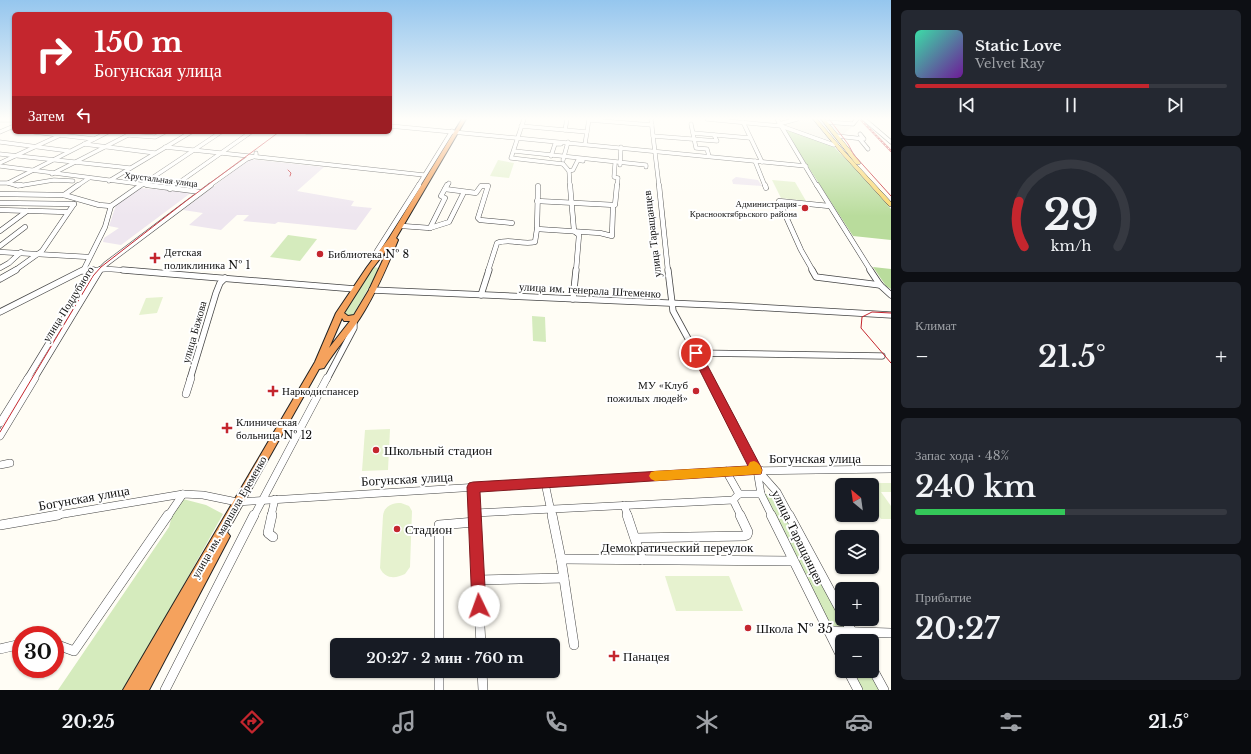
<!DOCTYPE html>
<html lang="ru">
<head>
<meta charset="utf-8">
<style>
  body { margin:0; font-family:"Libre Baskerville",serif; background:#242831; color:#f1f3f6; height:100vh; display:flex; flex-direction:column; font-size:15px; white-space:nowrap }
  * { box-sizing:border-box; margin:0 }
  p { font-size:13px; color:#9ea1a6 }
  .icon { flex:none; width:22px; height:22px; fill:none; stroke:currentColor; stroke-width:2; stroke-linecap:round; stroke-linejoin:round }
  .map { position:relative; flex:1; overflow:hidden }
  .details { display:flex; flex-direction:column; gap:10px; padding:10px; background:#0d0f14; width:360px }
  .details>* { flex:none }
  .top-card { position:absolute; left:12px; top:12px; width:380px; height:122px; border-radius:6px; box-shadow:0 1px 3px #0004; background:#c4262e; color:#fff; overflow:hidden }
  .needle { width:26px; rotate:331deg }
  .controls { position:absolute; left:835px; top:478px; display:grid; gap:8px }
  .controls a { display:grid; place-items:center; width:44px; height:44px; border-radius:6px; background:#171b24; box-shadow:0 1px 3px #0004; font-size:20px }
  .speed { position:absolute; left:12px; top:626px; display:flex; gap:8px; font-size:20px; font-weight:700; text-align:center }
  .speed>* { display:grid; place-content:center; width:52px; height:52px; border-radius:50%; background:#171b24; box-shadow:0 1px 3px #0004; line-height:1 }
  .speed .limit { border:6px solid #d22; background:#fff; color:#111 }
  .pin { position:absolute; display:grid; place-items:center; width:34px; height:34px; color:#fff; margin:-17px; border:2px solid #fff; border-radius:50%; box-shadow:0 1px 4px #0007 }
  .me { position:absolute; width:44px; margin:-22px; rotate:357deg; stroke-linejoin:round; filter:drop-shadow(0 0 3px #0008) }
  .turn { display:flex; align-items:center; gap:14px; height:84px; padding:0 16px; font-size:18px }
  .turn .icon { width:52px; height:52px; stroke-width:2.5 }
  .turn b { display:block; font-size:28px; line-height:34px }
  .then { display:flex; align-items:center; height:38px; padding:0 16px; background:#0003; gap:8px; font-size:15px }
  .big { font-size:30px; font-weight:600; line-height:1.1 }
  .details .card { flex:1; display:flex; flex-direction:column; justify-content:center; gap:6px; min-width:0; padding:0 14px; border-radius:6px; background:#242831 }
  .details .dial { align-items:center; gap:0 }
  .dial svg { height:104px; overflow:visible; fill:none; stroke:#363941; stroke-width:7; stroke-linecap:round; text-anchor:middle }
  .dial text { fill:#f1f3f6; stroke:none }
  .song { display:flex; align-items:center; gap:12px }
  .cover { width:48px; height:48px; border-radius:6px; background:linear-gradient(135deg,hsl(160 70% 55%),hsl(280 70% 35%)) }
  .played { height:4px; border-radius:2px; background:linear-gradient(90deg,#c4262e 75%,#363941 75%) }
  .keys { display:flex; justify-content:space-around; direction:ltr }
  .heat { display:flex; justify-content:space-between; align-items:center; font-size:22px; direction:ltr }
  .charge { height:6px; border-radius:3px; background:linear-gradient(90deg,#34c759 48%,#363941 0) }
  .trip { position:absolute; left:330px; top:638px; width:230px; height:40px; border-radius:6px; background:#171b24; box-shadow:0 1px 3px #0004; font-weight:600; line-height:40px; text-align:center }
  .tab-bar { display:flex; height:64px; justify-content:space-around; align-items:center; background:#090b0e; color:#9ea1a6 }
  .tab-bar .icon { width:28px; height:28px }
  .tab-bar .current { color:#c4262e }
  .tab-bar b { font-size:18px; color:#f1f3f6 }
  main { display:flex; flex:1; min-height:0 }
  .map>svg:first-child { display:block }
</style>
</head>
<body>
<main>
<div class="map">
<svg width="891" height="690" viewBox="0 0 891 690">
  <rect width="100%" height="100%" fill="#fffdf5"/>
  <!-- industrial -->
  <g fill="#eee6ef">
    <polygon points="249,159 324,167 297,191 354,201 351,206 372,208 356,230 278,222 275,224 243,221 249,215 237,215 221,230 189,225 203,213 183,210"/>
    <polygon points="736,177 758,180 762,186 733,184 732,180"/>
    <polygon points="140,188 192,192 121,245 103,242 104,238 119,228 109,226 117,202"/>
  </g>
  <!-- green -->
  <g fill="#d5ebbd">
    <polygon points="288,235 317,239 300,261 270,257"/>
    <polygon points="372,267 380,268 379,270 353,315 347,316 344,314 345,311"/>
    <polygon points="532,316 545,317 546,342 533,341"/>
    <polygon points="763,494 776,494 847,627 828,626"/>
    <polygon points="183,499 206,505 223,514 125,690 58,690 169,527 176,501"/>
    <polygon points="851,671 870,671 880,690 860,690"/>
  </g>
  <!-- forest -->
  <g fill="#b9dc9c">
    <polygon points="783,128 831,144 852,165 891,209 891,240 853,236"/>
    <polygon points="873,267 891,269 891,289 886,286"/>
  </g>
  <!-- pitch -->
  <g fill="#e6f2cf">
    <polygon points="498,160 514,163 509,178 490,176"/>
    <polygon points="772,180 795,182 806,201 781,198"/>
    <polygon points="163,297 157,313 139,315 146,298"/>
    <polygon points="390,429 388,470 362,471 365,430"/>
    <polygon points="857,483 891,483 891,492 881,492 891,506 891,519 881,519 872,506 872,485 858,485"/>
    <path d="M401,503L409,506L412,511L410,567L405,574C395,579 385,579 380,568L383,516C384,506 392,503 401,503Z"/>
    <polygon points="665,576 729,576 743,611 676,611"/>
  </g>
  <!-- plaza -->
  <polygon fill="#f1ede2" points="798,119 830,119 854,125 832,144 783,125"/>
  <g fill="none" stroke-linecap="round" stroke-linejoin="round">
    <!-- minor-far4 casing -->
    <g stroke="#444" stroke-width="4.5">
      <g id="minor-far4">
        <polyline points="524,119 511,158 563,164"/>
        <polyline points="651,119 659,186"/>
        <polyline points="707,119 781,126 834,145"/>
        <polyline points="777,119 817,186"/>
        <polyline points="864,119 891,142"/>
        <polyline points="0,120 14,120"/>
        <polyline points="589,120 652,125"/>
        <polyline points="743,122 762,162"/>
        <polyline points="826,122 853,124 857,119"/>
        <polyline points="691,124 696,148 707,149 709,156"/>
        <polyline points="779,124 797,119"/>
        <polyline points="390,126 806,166"/>
        <polyline points="521,126 587,132"/>
        <polyline points="565,130 567,119"/>
        <polyline points="0,132 14,126"/>
        <polyline points="34,132 94,139"/>
        <polyline points="306,132 320,132"/>
        <polyline points="693,133 750,138"/>
        <polyline points="128,135 155,137 165,132"/>
        <polyline points="653,136 717,141 714,135"/>
        <polyline points="837,136 864,139 860,134"/>
        <polyline points="859,138 868,149"/>
        <polyline points="0,142 69,151"/>
        <polyline points="84,144 155,153"/>
        <polyline points="585,144 589,119"/>
        <polyline points="165,147 424,175"/>
        <polyline points="514,151 646,165 646,167"/>
        <polyline points="0,154 130,168"/>
        <polyline points="551,156 555,144 561,144"/>
        <polyline points="563,160 568,142"/>
        <polyline points="755,161 765,186"/>
        <polyline points="0,163 67,132"/>
        <polyline points="563,164 569,171 570,186"/>
        <polyline points="615,164 614,177 618,178 617,186"/>
        <polyline points="620,165 621,147"/>
        <polyline points="0,166 155,186"/>
        <polyline points="569,171 573,170 578,160 583,161"/>
        <polyline points="52,174 134,132"/>
        <polyline points="109,181 191,132"/>
        <polyline points="0,183 8,183 108,132"/>
        <polyline points="8,183 18,186 54,180 73,181"/>
        <polyline points="77,186 89,178"/>
        <polyline points="140,186 221,132"/>
        <polyline points="174,186 251,132"/>
        <polyline points="209,186 247,159 256,156 256,153"/>
        <polyline points="418,186 452,131"/>
        <polyline points="447,186 449,183"/>
        <polyline points="481,186 488,186"/>
      </g>
    </g>
    <!-- minor-far3 casing -->
    <g stroke="#444" stroke-width="5.5">
      <g id="minor-far3">
        <polyline points="17,185 21,185"/>
        <polyline points="147,185 201,192"/>
        <polyline points="570,185 574,231 579,235 576,271"/>
        <polyline points="659,185 668,271"/>
        <polyline points="765,185 766,188"/>
        <polyline points="817,185 871,271"/>
        <polyline points="170,189 175,185"/>
        <polyline points="445,189 476,193 481,186 488,186 478,218 480,220 512,223"/>
        <polyline points="0,194 64,195 99,205 111,206"/>
        <polyline points="64,195 78,185"/>
        <polyline points="537,201 615,205 617,185"/>
        <polyline points="0,203 74,204"/>
        <polyline points="111,206 141,185"/>
        <polyline points="0,210 67,212"/>
        <polyline points="402,226 430,228 445,198 441,196 447,185"/>
        <polyline points="430,228 449,222 464,192"/>
        <polyline points="537,229 600,233 612,236 613,205"/>
        <polyline points="0,231 27,211"/>
        <polyline points="0,246 25,227"/>
        <polyline points="0,252 89,257"/>
        <polyline points="378,252 377,251 419,185"/>
        <polyline points="0,268 9,263 21,252"/>
        <polyline points="14,271 42,251 74,204"/>
        <polyline points="83,271 108,269 136,271"/>
        <polyline points="83,271 105,227 111,206"/>
        <polyline points="99,271 106,264 211,185"/>
        <path d="M488,271L497,243C509,238 522,245 535,242L537,229L538,186"/>
        <polyline points="813,271 801,250 779,201 829,206"/>
      </g>
    </g>
    <!-- minor-far2 casing -->
    <g stroke="#444" stroke-width="7">
      <g id="minor-far2">
        <polyline points="123,270 355,289"/>
        <polyline points="668,270 673,311 710,379"/>
        <polyline points="812,270 816,277 880,285"/>
        <polyline points="870,270 880,285 891,295"/>
        <polyline points="83,271 93,270"/>
        <polyline points="0,279 16,270"/>
        <polyline points="372,290 736,306 891,315"/>
        <polyline points="481,295 489,270"/>
        <polyline points="573,299 576,270"/>
        <polyline points="0,312 83,270"/>
        <polyline points="696,353 882,356"/>
        <polyline points="27,379 93,271"/>
        <polyline points="34,379 100,270"/>
        <polyline points="190,379 216,293 220,283 225,278"/>
        <polyline points="327,379 354,328 354,321"/>
      </g>
    </g>
    <!-- minor-far1 casing -->
    <g stroke="#444" stroke-width="8">
      <g id="minor-far1">
        <polyline points="709,378 733,422 753,465 777,492 790,516"/>
        <polyline points="186,394 191,378"/>
        <polyline points="0,423 28,378"/>
        <polyline points="0,436 35,378"/>
        <polyline points="0,465 10,463"/>
        <polyline points="757,470 761,494 772,516"/>
        <polyline points="545,483 552,516"/>
        <polyline points="473,487 474,516"/>
        <polyline points="739,494 761,494"/>
        <polyline points="733,500 741,516"/>
        <polyline points="624,505 628,516"/>
        <polyline points="475,513 733,500 739,494 726,471"/>
        <polyline points="52,516 183,494 203,495 237,502 733,471 891,469"/>
        <polyline points="168,516 183,494"/>
        <polyline points="254,516 327,378"/>
        <polyline points="271,516 275,499"/>
      </g>
    </g>
    <!-- minor casing -->
    <g stroke="#444" stroke-width="10">
      <g id="minor">
        <polyline points="272,515 268,533 273,537"/>
        <polyline points="474,515 481,645"/>
        <polyline points="552,515 561,559 574,645"/>
        <polyline points="627,515 642,560"/>
        <polyline points="771,515 842,658"/>
        <polyline points="789,515 842,613"/>
        <polyline points="0,525 58,515"/>
        <polyline points="635,538 744,536 747,535 748,532 740,515"/>
        <polyline points="561,559 793,561"/>
        <polyline points="478,580 564,578"/>
        <polyline points="845,619 857,641"/>
        <polyline points="829,631 891,633"/>
        <polyline points="55,644 74,651 168,515"/>
        <polyline points="439,645 439,525 475,522"/>
        <polyline points="0,649 21,644"/>
        <polyline points="872,668 884,690"/>
        <polyline points="439,671 439,690"/>
        <polyline points="482,671 483,690"/>
        <polyline points="848,671 858,690"/>
        <polyline points="165,690 254,515"/>
      </g>
    </g>
    <!-- major casing -->
    <g stroke="#222" stroke-width="1">
      <g id="major">
        <polygon points="813,119 817,119 844,151 891,202 891,206 889,206 841,153"/>
        <polygon points="821,119 825,119 860,162 860,164 856,164"/>
      </g>
    </g>
    <!-- highway casing -->
    <g stroke="#222" stroke-width="2">
      <path id="highway" d="M462,119H466L396,238L398,240C387,267 376,293 360,318C349,335 335,350 324,368L319,369L227,532L230,536L228,540L149,690H123L315,362L336,313L367,267L389,238ZM389,247L369,290L354,315L348,316L344,313L372,269ZM342,318L344,321H350L329,348Z"/>
    </g>
    <!-- minor-far4 -->
    <use href="#minor-far4" stroke="#fff" stroke-width="3.5"/>
    <!-- minor-far3 -->
    <use href="#minor-far3" stroke="#fff" stroke-width="4.5"/>
    <!-- minor-far2 -->
    <use href="#minor-far2" stroke="#fff" stroke-width="5.5"/>
    <!-- minor-far1 -->
    <use href="#minor-far1" stroke="#fff" stroke-width="7"/>
    <!-- minor -->
    <use href="#minor" stroke="#fff" stroke-width="9"/>
    <!-- major -->
    <use href="#major" fill="#f9d66b" fill-rule="evenodd"/>
    <!-- highway -->
    <use href="#highway" fill="#f5a25d" fill-rule="evenodd"/>
    <!-- tram -->
    <g stroke="#c4262e" stroke-width="1">
      <polyline points="829,119 848,144 854,155 891,196"/>
      <polyline points="288,170 291,173 290,176"/>
      <polyline points="891,313 872,312 862,317 861,328 891,363"/>
      <polyline points="0,432 93,276 101,267 186,201 279,132"/>
    </g>
    <!-- rail casing -->
    <g stroke="#c4262e" stroke-width="2">
      <polyline id="rail" points="860,119 891,151"/>
    </g>
    <!-- rail -->
    <use href="#rail" stroke="#fff" stroke-width="1" stroke-dasharray="2" stroke-linecap="butt"/>
  </g>
  <!-- sky -->
  <linearGradient id="sky" x2="0" y2="1"><stop stop-color="#95c6ee"/><stop offset="0.55" stop-color="#fffefa"/><stop offset="1" stop-color="#fffefa" stop-opacity="0"/></linearGradient>
  <rect width="891" height="216" fill="url(#sky)"/>
  <!-- route -->
  <polygon fill="#c4262e" stroke="#7f191e" points="696,350 701,353 761,467 762,470 761,474 480,492 486,606 484,611 479,613 474,611 472,606 467,487 469,483 473,482 748,466 691,353"/>
  <!-- slow -->
  <path fill="#f59e0b" d="M754,461C759,463 760,465 762,470L761,474L655,481L651,479L649,476L651,472L655,471L748,466L750,462Z"/>
  <!-- markers -->
  <g fill="#c4262e" stroke="#fff" stroke-width="1.5">
    <circle cx="805" cy="208" r="4"/>
    <circle cx="320" cy="254" r="4"/>
    <path d="M153 252h4v4h4v4h-4v4h-4v-4h-4v-4h4z"/>
    <path d="M271 385h4v4h4v4h-4v4h-4v-4h-4v-4h4z"/>
    <circle cx="696" cy="391" r="4"/>
    <path d="M225 422h4v4h4v4h-4v4h-4v-4h-4v-4h4z"/>
    <circle cx="376" cy="450" r="4"/>
    <circle cx="397" cy="529" r="4"/>
    <circle cx="748" cy="628" r="4"/>
    <path d="M612 650h4v4h4v4h-4v4h-4v-4h-4v-4h4z"/>
  </g>
  <g text-anchor="middle" dominant-baseline="central" stroke-width="4" stroke-linejoin="round" paint-order="stroke">
    <!-- far-street labels -->
    <g font-size="9" fill="#111" stroke="#fff">
      <text transform="translate(161 179) rotate(7)">Хрустальная улица</text>
    </g>
    <!-- far-poi labels -->
    <g font-size="9" fill="#111" stroke="#fff" text-anchor="end">
      <text x="797" y="203">Администрация<tspan x="797" dy="10">Краснооктябрьского района</tspan></text>
    </g>
    <!-- street labels -->
    <g font-size="11" fill="#111" stroke="#fff">
      <text transform="translate(652 234) rotate(-97)">улица Таращанцев</text>
      <text transform="translate(590 290) rotate(3)">улица им. генерала Штеменко</text>
      <text transform="translate(68 304) rotate(-58)">улица Поддубного</text>
      <text transform="translate(194 332) rotate(-74)">улица Бажова</text>
      <text transform="translate(229 517) rotate(-60)">улица им. маршала Еременко</text>
    </g>
    <!-- poi labels -->
    <g font-size="11" fill="#111" stroke="#fff" text-anchor="start">
      <text x="164" y="252">Детская<tspan x="164" dy="13">поликлиника № 1</tspan></text>
      <text x="328" y="254">Библиотека № 8</text>
      <text x="688" y="385" text-anchor="end">МУ «Клуб<tspan x="688" dy="13">пожилых людей»</tspan></text>
      <text x="282" y="391">Наркодиспансер</text>
      <text x="236" y="422">Клиническая<tspan x="236" dy="13">больница № 12</tspan></text>
    </g>
    <!-- near-poi labels -->
    <g font-size="13" fill="#111" stroke="#fff" text-anchor="start">
      <text x="384" y="450">Школьный стадион</text>
      <text x="405" y="529">Стадион</text>
      <text x="756" y="628">Школа № 35</text>
      <text x="623" y="656">Панацея</text>
    </g>
    <!-- near-street labels -->
    <g font-size="13" fill="#111" stroke="#fff">
      <text x="815" y="458">Богунская улица</text>
      <text transform="translate(407 479) rotate(-3)">Богунская улица</text>
      <text transform="translate(84 498) rotate(-10)">Богунская улица</text>
      <text transform="translate(798 537) rotate(64)">улица Таращанцев</text>
      <text x="677" y="547">Демократический переулок</text>
    </g>
  </g>
</svg>
<div class="controls">
<a><svg class="needle" viewBox="-14 -14 28 28"><path d="M0-13l5 13h-10z" fill="#e53935"/><path d="M0 13l5-13h-10z" fill="#9ea1a6"/></svg></a>
<a><svg class="icon" aria-label="layers" viewBox="0 0 24 24"><path d="M12 4l9 5-9 5-9-5zM3 14l9 5 9-5"/></svg></a>
<a>+</a>
<a>−</a>
</div>
<div class="speed"><div class="limit">30</div></div>
<div class="pin" style="left:696px;top:353px;background:#d93025"><svg class="icon" aria-label="arrive" viewBox="0 0 24 24"><path d="M6 21V4h12l-3 4 3 4H6"/></svg></div>
<svg class="me" style="left:479px;top:606px" viewBox="-20 -20 40 40"><circle r="19" fill="#fff"/><path d="M0-13L10 11 0 6-10 11z" fill="#c4262e"/></svg>
<div class="trip">20:27 · 2 мин · 760 m</div>
<div class="top-card">
<div class="turn"><svg class="icon" aria-label="right" viewBox="0 0 24 24"><path d="M7 20v-9h11M14 6l5 5-5 5"/></svg><div><b>150 m</b>Богунская улица</div></div>
<div class="then">Затем<svg class="icon" aria-label="left" viewBox="0 0 24 24"><path d="M17 20v-9H6M10 6l-5 5 5 5"/></svg></div>
</div>
</div>
<section class="details">
<div class="card">
<div class="song"><i class="cover"></i><div><b>Static Love</b><p>Velvet Ray</p></div></div>
<div class="played"></div>
<div class="keys"><svg class="icon" aria-label="previous" viewBox="0 0 24 24"><path d="M18 5L8 12l10 7zM5 5v14"/></svg><svg class="icon" aria-label="pause" viewBox="0 0 24 24"><path d="M8 5v14M16 5v14"/></svg><svg class="icon" aria-label="next" viewBox="0 0 24 24"><path d="M6 5l10 7-10 7zM19 5v14"/></svg></div>
</div>
<div class="card dial"><svg viewBox="0 0 100 80">
<path d="M14 69A42 42 0 1 1 86 69"/>
<path d="M14 69A42 42 0 0 1 10 34" stroke="#c4262e"/>
<text x="50" y="56" font-size="32" font-weight="700">29</text>
<text x="50" y="72" font-size="11">km/h</text>
</svg></div>
<div class="card"><p>Климат</p>
<div class="heat"><a>−</a><b class="big">21.5°</b><a>+</a></div>
</div>
<div class="card"><p>Запас хода · 48%</p><b class="big">240 km</b><div class="charge"></div></div>
<div class="card"><p>Прибытие</p><b class="big">20:27</b></div>
</section>
</main>
<nav class="tab-bar">
<b>20:25</b>
<svg class="icon current" aria-label="directions" viewBox="0 0 24 24"><path d="M12 3l9 9-9 9-9-9zM9 14v-3h6M13 9l2 2-2 2"/></svg>
<svg class="icon" aria-label="music" viewBox="0 0 24 24"><path d="M9 18V5l10-2v13"/><circle cx="6" cy="18" r="3"/><circle cx="16" cy="16" r="3"/></svg>
<svg class="icon" aria-label="phone" viewBox="0 0 24 24"><path d="M5 4h4l2 5-3 2q2 4 5 5l2-3 5 2v4C11 20 4 13 5 4z"/></svg>
<svg class="icon" aria-label="climate" viewBox="0 0 24 24"><path d="M12 3v18M4 7l16 10M4 17L20 7"/></svg>
<svg class="icon" aria-label="car" viewBox="0 0 24 24"><path d="M5 17H2v-5l4-1 3-4h7l3 4 3 1v5h-3M9 17h6M6 11h13"/><circle cx="7" cy="17" r="2"/><circle cx="17" cy="17" r="2"/></svg>
<svg class="icon" aria-label="filters" viewBox="0 0 24 24"><path d="M4 7h16M4 17h16"/><circle cx="9" cy="7" r="2"/><circle cx="15" cy="17" r="2"/></svg>
<b>21.5°</b>
</nav>
</body>
</html>
